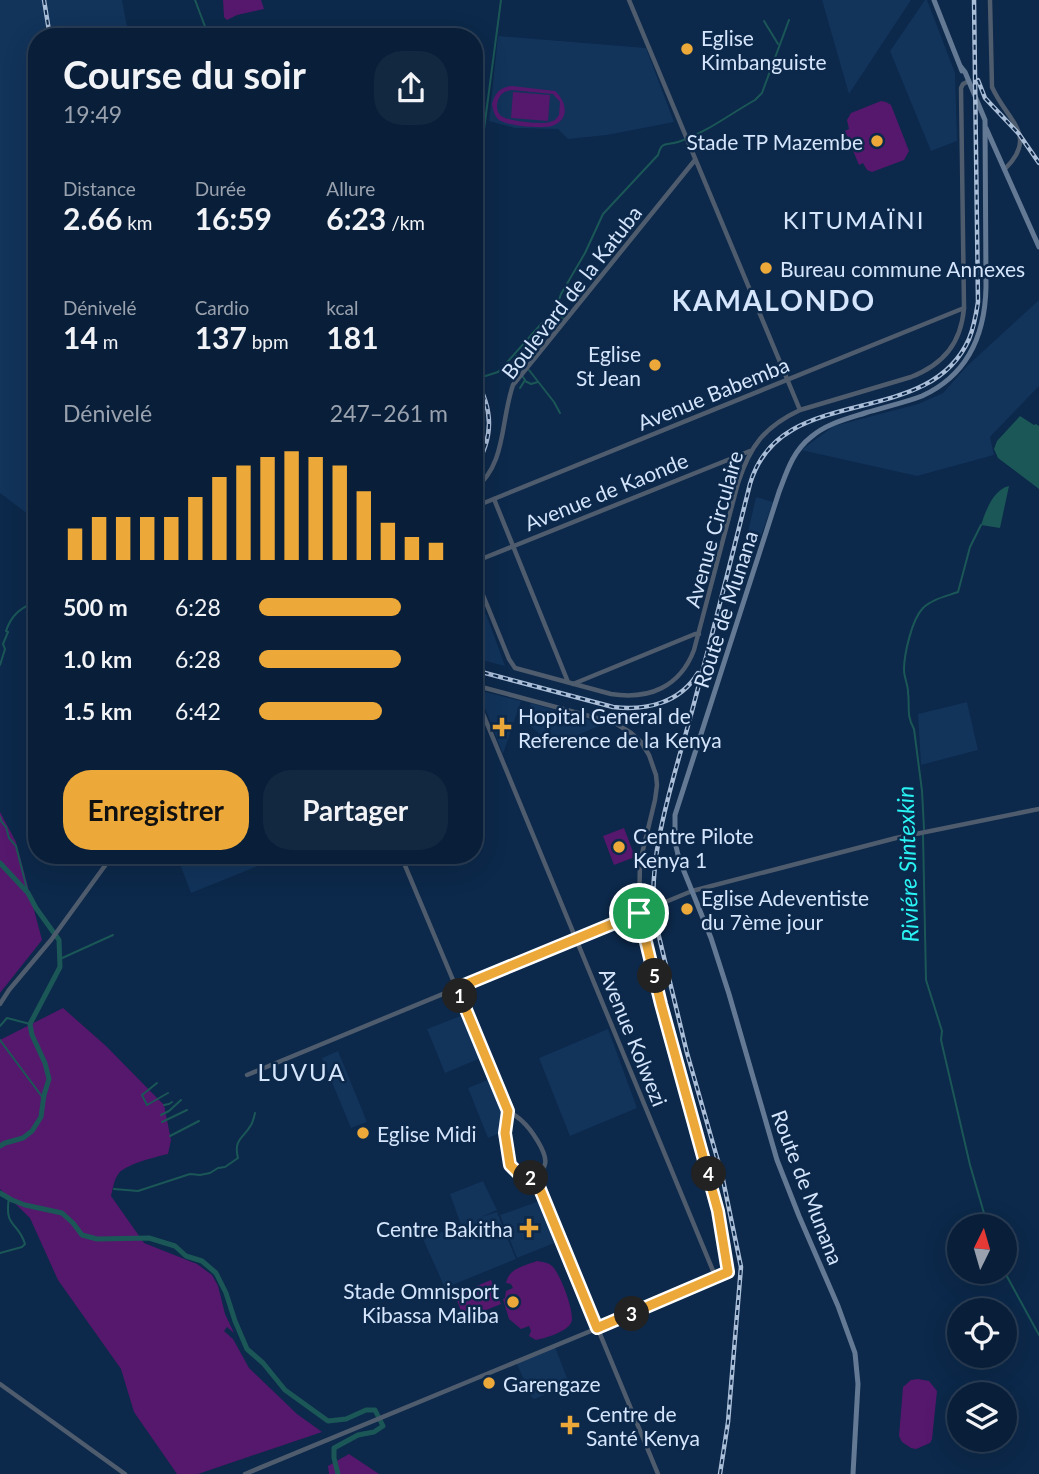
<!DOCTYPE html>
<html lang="fr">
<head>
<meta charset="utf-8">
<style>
  :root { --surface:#091e38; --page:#122740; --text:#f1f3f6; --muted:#99a2ae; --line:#293c53; --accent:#eca93a }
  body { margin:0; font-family:Lato,sans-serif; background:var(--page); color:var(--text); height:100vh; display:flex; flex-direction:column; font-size:26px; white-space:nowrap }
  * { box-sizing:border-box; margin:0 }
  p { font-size:23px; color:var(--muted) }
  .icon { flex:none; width:38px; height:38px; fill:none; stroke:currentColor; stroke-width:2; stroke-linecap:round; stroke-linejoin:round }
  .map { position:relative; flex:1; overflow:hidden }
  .drawer { position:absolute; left:28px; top:28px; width:455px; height:836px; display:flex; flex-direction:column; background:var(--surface); border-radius:28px; box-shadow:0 7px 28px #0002,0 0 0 2px var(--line) }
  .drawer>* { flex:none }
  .needle { width:46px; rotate:5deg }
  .controls { position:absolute; left:947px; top:1214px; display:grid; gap:14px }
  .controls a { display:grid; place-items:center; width:70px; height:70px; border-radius:50%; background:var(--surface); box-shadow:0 7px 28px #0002,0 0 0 2px var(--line); font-size:35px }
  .pin { position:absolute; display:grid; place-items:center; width:60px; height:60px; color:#fff; margin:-30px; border:4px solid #fff; border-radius:50%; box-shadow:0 2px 7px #0007 }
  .km { position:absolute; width:35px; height:35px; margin:-18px; border-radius:50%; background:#222; color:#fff; font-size:19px; line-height:35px; text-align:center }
  .round { display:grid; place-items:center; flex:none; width:74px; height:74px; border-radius:28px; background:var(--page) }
  .headline { display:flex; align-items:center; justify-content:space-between; height:119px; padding:0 35px }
  h1 { font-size:38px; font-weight:700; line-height:52px }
  .stats { display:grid; grid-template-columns:repeat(3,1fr); gap:10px; height:119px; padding:7px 35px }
  .stats div { display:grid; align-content:center }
  .stats b { font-size:30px; font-weight:700 }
  .stats small { font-size:19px; font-weight:400 }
  .stats p { font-size:19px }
  .chart { height:196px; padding:14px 35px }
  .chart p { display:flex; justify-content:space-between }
  .chart svg { width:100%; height:126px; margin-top:7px; stroke:var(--accent); stroke-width:6 }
  .cta { display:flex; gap:14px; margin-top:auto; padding:14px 35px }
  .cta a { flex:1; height:80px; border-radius:28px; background:var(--accent); color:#111; font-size:28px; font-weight:700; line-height:80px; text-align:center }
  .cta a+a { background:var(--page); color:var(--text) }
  ul { padding:0 35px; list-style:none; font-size:23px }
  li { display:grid; grid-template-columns:112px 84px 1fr; align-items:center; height:52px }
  li i { height:18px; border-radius:9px; background:var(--accent) }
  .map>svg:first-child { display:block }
  .built { fill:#12335a }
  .green { fill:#56186c; fill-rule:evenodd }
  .water { fill:#1b5757 }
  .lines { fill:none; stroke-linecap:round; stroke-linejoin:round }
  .stream { stroke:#1b5757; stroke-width:2 }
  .river { stroke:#1b5757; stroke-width:5 }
  .tertiary { stroke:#4f5c6d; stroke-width:4.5 }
  .secondary { stroke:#647994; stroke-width:5 }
  .rail-casing { stroke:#abbed8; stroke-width:4.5 }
  .rail { stroke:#0c284a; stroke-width:2; stroke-dasharray:5; stroke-linecap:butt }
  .route-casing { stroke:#fff; stroke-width:14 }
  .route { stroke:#eca93a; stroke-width:9 }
  .poi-dot { fill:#eca93a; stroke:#0c284a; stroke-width:2.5 }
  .labels { text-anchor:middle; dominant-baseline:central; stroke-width:5; stroke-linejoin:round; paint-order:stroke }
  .poi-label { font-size:21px; fill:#d4e5fc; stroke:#0c284a; text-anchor:start }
  .street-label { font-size:21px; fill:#d4e5fc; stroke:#0c284a }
  .water-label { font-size:23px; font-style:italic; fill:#2af3f4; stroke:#0c284a }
  .quarter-label { font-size:24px; letter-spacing:2px; fill:#d4e5fc; stroke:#0c284a }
  .district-label { font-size:28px; font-weight:bold; letter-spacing:2px; fill:#d4e5fc; stroke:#0c284a }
</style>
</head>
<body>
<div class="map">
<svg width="1039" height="1474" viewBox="0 0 1039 1474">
  <rect width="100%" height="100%" fill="#0c284a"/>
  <!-- built -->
  <g class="built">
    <path d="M0 0H122L129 37H37V521L0 493Z"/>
    <path d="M822 0H911L849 94Z"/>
    <path d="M925 0H927L955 73 957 141 931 151 890 51Z"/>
    <path d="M498 36 646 48 674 122 607 135 568 139 558 129 515 128 489 121Z"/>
    <path d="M1039 300V386L990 437 994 455 917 476 801 450 834 426 918 404 943 393 967 366Z"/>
    <path d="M756 497 773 502 761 536 748 532Z"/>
    <path d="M486 614 505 666 474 658V618Z"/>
    <path d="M478 690 521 701 503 754Z"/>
    <path d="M967 702 978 750 921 765 918 714Z"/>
    <path d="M531 703 561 712 557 729 563 712 603 724 553 746 526 722Z"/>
    <path d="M177 856H254L258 866 191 893Z"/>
    <path d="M463 1015 481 1058 445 1073 427 1029Z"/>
    <path d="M608 1029 637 1108 570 1136 539 1058Z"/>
    <path d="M338 1051 367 1122 351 1128 322 1058Z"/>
    <path d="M490 1079 503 1113 500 1133 488 1138 468 1088Z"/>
    <path d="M483 1181 497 1210 481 1217 497 1212 516 1259 445 1288 423 1239 461 1225 450 1194Z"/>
    <path d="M542 1200 557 1242 517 1258 500 1215Z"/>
    <path d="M555 1347 569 1383 535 1399 532 1398 516 1362Z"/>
  </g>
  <!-- green -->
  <g class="green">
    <path d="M223 0H261L264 9 237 15 227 20 224 17Z"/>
    <path d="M512 86 555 91C566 101 571 119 552 126 542 129 505 126 498 119 494 115 493 110 492 104 495 93 500 87 512 86ZM512 90 553 94 560 102 559 115C556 119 556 120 550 122 542 125 505 121 500 115 497 111 497 108 497 104 499 95 503 91 512 90Z"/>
    <path d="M513 92 550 95 548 121 511 118Z"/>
    <path d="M881 101 886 102 891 105 909 151 904 160 872 172 867 170 863 163 859 165 845 131 849 129 847 120 851 113Z"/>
    <path d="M0 812 16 842 42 940 0 993Z"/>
    <path d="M624 828 635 857 614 865 603 836Z"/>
    <path d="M63 1008 106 1046 164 1105 171 1140 168 1154C155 1157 127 1164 119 1173 114 1179 113 1188 111 1196L144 1243 197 1264 212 1275 218 1286 225 1314 234 1333 227 1327 224 1331 233 1339 249 1368 297 1414 322 1432 198 1474H177L134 1412 121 1369 58 1280 30 1218 0 1189V1040Z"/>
    <path d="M537 1261C542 1262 548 1262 552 1266 560 1273 576 1314 571 1323 566 1332 546 1338 536 1340L529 1336 531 1331 529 1326 521 1329 509 1319 503 1299 505 1298 506 1291 513 1288 511 1284 506 1283C509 1268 524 1266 537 1261Z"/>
    <path d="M491 1280 501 1304 464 1319 455 1295Z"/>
    <path d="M918 1379 929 1381 937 1391 932 1439 930 1443 916 1449 911 1448 902 1442 899 1436 903 1387 911 1380Z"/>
    <path d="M349 1454 379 1474H329L328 1466Z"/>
  </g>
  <!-- water -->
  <g class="water">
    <path d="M1020 416 1034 425 1036 424 1039 426V489L998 458 994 449 997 441Z"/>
    <path d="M1009 486 1000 528 981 525C986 510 993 490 1009 486Z"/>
  </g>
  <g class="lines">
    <!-- stream -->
    <g class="stream">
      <path d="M195 0 209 37"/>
      <path d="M764 21 778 44"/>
      <path d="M480 112 485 120"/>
      <path d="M481 152 501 0"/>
      <path d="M477 176 480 154"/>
      <path d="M476 182 477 179"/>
      <path d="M474 196 476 184"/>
      <path d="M553 314H557L563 318"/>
      <path d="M516 356 525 365"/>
      <path d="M503 367 542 323 547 320 555 311 561 294 585 253 603 214 658 155C662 140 666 146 678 142 706 133 730 114 755 100L762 93 789 20"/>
      <path d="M529 370 554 402 560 413"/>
      <path d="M476 379 498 372 503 367 518 374"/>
      <path d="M525 381 531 384 538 382"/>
      <path d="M520 388 525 380 523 377"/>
      <path d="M0 665 5 649 3 644 8 632 6 631C12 613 21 609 37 600"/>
      <path d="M0 817 1 821 6 827 9 838 16 846 28 893"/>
      <path d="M924 829 922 791 914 729C906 715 910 707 908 692 908 685 904 677 904 670 904 654 912 619 923 608 932 599 947 596 958 592L970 547 981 525"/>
      <path d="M923 835 926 980 942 1031 941 1040 970 1165 988 1227"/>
      <path d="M60 959 113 935"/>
      <path d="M0 1026 7 1018 30 1024"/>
      <path d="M0 1040 43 1098"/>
      <path d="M157 1083 142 1095 147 1105 168 1093"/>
      <path d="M164 1105 169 1104 172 1102"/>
      <path d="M161 1115 169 1111 181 1100"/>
      <path d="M162 1122 187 1110"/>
      <path d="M170 1136 199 1121"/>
      <path d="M114 1189 138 1191 190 1174 200 1175 210 1173 218 1168 225 1167 238 1158C233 1139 244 1138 251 1125 253 1122 254 1117 255 1113"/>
      <path d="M0 1253 22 1247 25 1244C18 1221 4 1228 9 1198"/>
      <path d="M1004 1271 1039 1335"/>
    </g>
    <!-- river -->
    <g class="river">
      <path d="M0 863 28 893 36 908 59 940 60 967 30 1024 32 1035 45 1063 49 1079 44 1095 41 1117 32 1131 23 1138 5 1143 0 1146"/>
      <path d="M0 1193 12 1200 25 1205 62 1213 73 1223 82 1235 97 1239 149 1238 175 1246 186 1256 202 1261 216 1273 226 1293 235 1321 247 1349 263 1363 285 1390 328 1421 346 1419 366 1410H375L383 1426 374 1432 358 1435 334 1448V1458L338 1474"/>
    </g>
    <!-- tertiary -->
    <g class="tertiary">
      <path d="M629 0 800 410"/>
      <path d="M990 0 992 87C1007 121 1039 135 1005 169"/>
      <path d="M474 490C507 463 500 422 513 385L695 160"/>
      <path d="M494 499 568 682"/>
      <path d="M474 507 964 308"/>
      <path d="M474 562 750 451"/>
      <path d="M474 573 509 659 515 668 611 694C649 700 680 687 694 650L738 483C750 446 764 427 800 410L911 377C944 364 961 343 964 308L961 88 963 84 969 81"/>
      <path d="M573 684 695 634H699"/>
      <path d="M474 692 716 1278"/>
      <path d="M401 856 508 1111"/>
      <path d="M0 1004 9 990 51 940 112 856"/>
      <path d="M247 1075 692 891 896 838 1039 809"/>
      <path d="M508 1111C513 1114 518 1117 522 1121 530 1128 548 1153 545 1164 544 1170 539 1173 535 1177L521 1176C502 1162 503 1132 508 1111Z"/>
      <path d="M535 1177 658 1474"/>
      <path d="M0 1384 125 1474"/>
      <path d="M245 1474 639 1311 728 1272 718 1211 661 1004 639 913 640 862 655 800 657 785 656 775 649 755 641 742 631 733 615 723 474 685"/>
    </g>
    <!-- secondary -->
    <g class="secondary">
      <path d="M934 0 962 71"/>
      <path d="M986 128 1039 247"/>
      <path d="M853 1474 858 1384 855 1353 838 1306 799 1216 777 1160 729 994 711 938 679 859 675 842V815L779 492C787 471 793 451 811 437 826 424 846 419 865 413 884 407 904 403 922 396 968 375 985 335 986 287L985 120 965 72 961 67"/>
    </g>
    <defs>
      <g id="rail">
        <path d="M44 0 50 37"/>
        <path d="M978 80 985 98 1019 134 1039 163"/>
        <path d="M474 377C494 409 494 438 474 469"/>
        <path d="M474 670 613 707C646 711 680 703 698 673"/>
        <path d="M720 1474 728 1422 741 1267 722 1175 687 1053 655 920C646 856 675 775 692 711 712 636 731 560 750 484 780 380 928 432 969 339 974 327 976 315 978 302L974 0"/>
      </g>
    </defs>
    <!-- rail casing -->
    <use href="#rail" class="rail-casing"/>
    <!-- rail -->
    <use href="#rail" class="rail"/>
  </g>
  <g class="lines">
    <defs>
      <path id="route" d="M639 913 661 1004 718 1211 728 1272 597 1328 535 1177 527 1178 521 1176 510 1165 505 1133 508 1111 457 988Z"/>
    </defs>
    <!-- route casing -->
    <use href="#route" class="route-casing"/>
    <!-- route -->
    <use href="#route" class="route"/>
  </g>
  <!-- markers -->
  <g class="poi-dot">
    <circle cx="687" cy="49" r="7"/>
    <circle cx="877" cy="141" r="7"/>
    <circle cx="766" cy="268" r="7"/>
    <circle cx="655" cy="365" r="7"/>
    <path d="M498.5 716.5h7v7h7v7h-7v7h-7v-7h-7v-7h7z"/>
    <circle cx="619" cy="847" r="7"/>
    <circle cx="687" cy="909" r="7"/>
    <circle cx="363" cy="1133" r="7"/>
    <path d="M525.5 1217.5h7v7h7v7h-7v7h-7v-7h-7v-7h7z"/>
    <circle cx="513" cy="1302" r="7"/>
    <circle cx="489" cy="1383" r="7"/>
    <path d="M566.5 1414.5h7v7h7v7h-7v7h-7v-7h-7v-7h7z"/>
  </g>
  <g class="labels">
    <!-- poi labels -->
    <g class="poi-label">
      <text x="701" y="37">Eglise<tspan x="701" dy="24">Kimbanguiste</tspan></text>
      <text x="863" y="141" text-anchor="end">Stade TP Mazembe</text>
      <text x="780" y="268">Bureau commune Annexes</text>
      <text x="641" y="353" text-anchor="end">Eglise<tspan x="641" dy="24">St Jean</tspan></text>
      <text x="518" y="715">Hopital General de<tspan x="518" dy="24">Reference de la Kenya</tspan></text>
      <text x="633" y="835">Centre Pilote<tspan x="633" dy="24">Kenya 1</tspan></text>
      <text x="701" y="897">Eglise Adeventiste<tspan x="701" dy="24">du 7ème jour</tspan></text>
      <text x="377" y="1133">Eglise Midi</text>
      <text x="513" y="1228" text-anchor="end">Centre Bakitha</text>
      <text x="499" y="1290" text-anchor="end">Stade Omnisport<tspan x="499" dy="24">Kibassa Maliba</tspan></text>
      <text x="503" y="1383">Garengaze</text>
      <text x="586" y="1413">Centre de<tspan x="586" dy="24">Santé Kenya</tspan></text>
    </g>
    <!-- street labels -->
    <g class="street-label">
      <text transform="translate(571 292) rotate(-52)">Boulevard de la Katuba</text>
      <text transform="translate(713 393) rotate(-22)">Avenue Babemba</text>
      <text transform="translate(606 491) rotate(-22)">Avenue de Kaonde</text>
      <text transform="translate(713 529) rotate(-74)">Avenue Circulaire</text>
      <text transform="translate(725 609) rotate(-72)">Route de Munana</text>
      <text transform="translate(634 1037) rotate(68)">Avenue Kolwezi</text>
      <text transform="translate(808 1187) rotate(69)">Route de Munana</text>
    </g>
    <!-- water labels -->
    <g class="water-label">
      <text transform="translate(907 864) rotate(-92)">Riviére Sintexkin</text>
    </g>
    <!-- quarter labels -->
    <g class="quarter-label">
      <text x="854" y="219">KITUMAÏNI</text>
      <text x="302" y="1071">LUVUA</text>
    </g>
    <!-- district labels -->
    <g class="district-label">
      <text x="774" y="300">KAMALONDO</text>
    </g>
  </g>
</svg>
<div class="controls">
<a><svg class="needle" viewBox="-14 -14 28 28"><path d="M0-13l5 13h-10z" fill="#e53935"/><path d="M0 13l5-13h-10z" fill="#99a2ae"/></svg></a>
<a><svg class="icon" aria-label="locate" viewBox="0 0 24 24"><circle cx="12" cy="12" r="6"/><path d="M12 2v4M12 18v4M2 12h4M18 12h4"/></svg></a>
<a><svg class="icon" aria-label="layers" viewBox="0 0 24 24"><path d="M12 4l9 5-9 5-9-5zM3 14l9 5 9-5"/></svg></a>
</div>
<div class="pin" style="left:639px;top:913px;background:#1e9e55"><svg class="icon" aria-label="arrive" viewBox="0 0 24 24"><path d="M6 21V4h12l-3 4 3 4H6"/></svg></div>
<b class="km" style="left:460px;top:996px">1</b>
<b class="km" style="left:531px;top:1178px">2</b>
<b class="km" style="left:632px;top:1314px">3</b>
<b class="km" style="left:709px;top:1174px">4</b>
<b class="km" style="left:655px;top:976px">5</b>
<section class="drawer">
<div class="headline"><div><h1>Course du soir</h1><p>19:49</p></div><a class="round"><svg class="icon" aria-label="share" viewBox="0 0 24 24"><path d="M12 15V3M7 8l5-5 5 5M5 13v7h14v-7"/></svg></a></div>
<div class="stats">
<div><p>Distance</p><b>2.66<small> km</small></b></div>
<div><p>Durée</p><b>16:59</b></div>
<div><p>Allure</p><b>6:23<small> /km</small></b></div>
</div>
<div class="stats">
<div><p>Dénivelé</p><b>14<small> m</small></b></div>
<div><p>Cardio</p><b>137<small> bpm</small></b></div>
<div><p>kcal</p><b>181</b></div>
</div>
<div class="chart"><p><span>Dénivelé</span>247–261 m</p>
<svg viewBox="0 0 160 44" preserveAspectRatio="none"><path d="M5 44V33M15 44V29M25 44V29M35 44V29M45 44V29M55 44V22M65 44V15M75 44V11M85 44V8M95 44V6M105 44V8M115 44V11M125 44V20M135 44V31M145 44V36M155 44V38"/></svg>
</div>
<ul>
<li><b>500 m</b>6:28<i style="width:75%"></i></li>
<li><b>1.0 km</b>6:28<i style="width:75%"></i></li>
<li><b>1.5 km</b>6:42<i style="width:65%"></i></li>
</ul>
<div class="cta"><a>Enregistrer</a><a>Partager</a></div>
</section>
</div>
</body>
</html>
